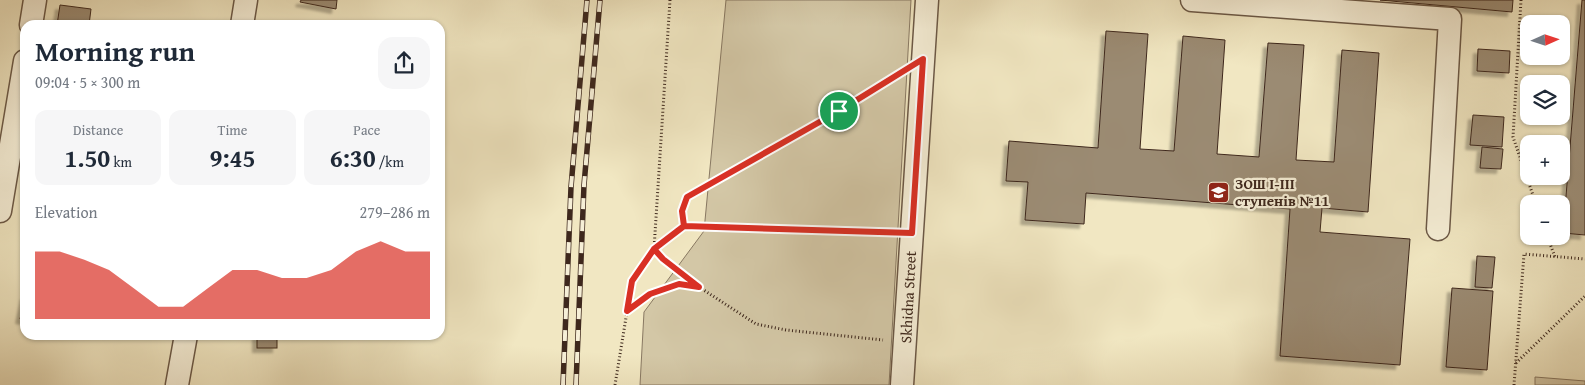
<!DOCTYPE html>
<html lang="en">
<head>
<meta charset="utf-8">
<style>
  :root { --surface:#fff; --page:#f6f6f7; --text:#1f2937; --muted:#747a83; --accent:#d93025 }
  body { margin:0; font-family:"Gentium Book Plus",serif; background:var(--page); color:var(--text); height:100vh; display:flex; flex-direction:column; font-size:19px; white-space:nowrap }
  * { box-sizing:border-box; margin:0 }
  p { font-size:16px; color:var(--muted) }
  .icon { flex:none; width:28px; height:28px; fill:none; stroke:currentColor; stroke-width:2; stroke-linecap:round; stroke-linejoin:round }
  .map { position:relative; flex:1; overflow:hidden }
  .panel { position:absolute; left:20px; top:20px; width:425px; height:320px; display:flex; flex-direction:column; background:var(--surface); border-radius:15px; box-shadow:0 1px 4px #0004 }
  .panel>* { flex:none }
  .needle { width:32px; rotate:87deg }
  .buttons { position:absolute; left:1520px; top:15px; display:grid; gap:10px }
  .buttons a { display:grid; place-items:center; width:50px; height:50px; border-radius:10px; background:var(--surface); box-shadow:0 1px 4px #0004; font-size:25px }
  .pin { position:absolute; display:grid; place-items:center; width:42px; height:42px; color:#fff; margin:-21px; border:2px solid #fff; border-radius:50%; box-shadow:0 1px 5px #0007 }
  .round { display:grid; place-items:center; flex:none; width:52px; height:52px; border-radius:15px; background:var(--page) }
  .head { display:flex; align-items:center; justify-content:space-between; height:85px; padding:0 15px }
  h1 { font-size:28px; font-weight:800; line-height:38px }
  .stats { display:grid; grid-template-columns:repeat(3,1fr); gap:8px; height:85px; padding:5px 15px }
  .stats div { display:grid; align-content:center; border-radius:12px; background:var(--page); text-align:center }
  .stats b { font-size:25px; font-weight:800 }
  .stats small { font-size:14px; font-weight:400 }
  .stats p { font-size:14px }
  .chart { height:140px; padding:10px 15px }
  .chart p { display:flex; justify-content:space-between }
  .chart svg { width:100%; height:90px; margin-top:5px; fill:var(--accent); opacity:.7 }
  .map>svg:first-child { display:block }
  .green { fill:#d3c7a6; stroke:#887862 }
  .building { fill:#9b8b73; stroke:#3e281d; filter:url(#shadow) }
  .lines { fill:none; stroke-linecap:round; stroke-linejoin:round }
  .minor-casing { stroke:#6b5846; stroke-width:25 }
  .path { stroke:#3e281d; stroke-width:3; stroke-dasharray:1 2.5; stroke-linecap:butt }
  .minor { stroke:#f6efd7; stroke-width:22 }
  .rail-casing { stroke:#3e281d; stroke-width:5.5 }
  .rail { stroke:#f6efd7; stroke-width:4; stroke-dasharray:11; stroke-linecap:butt }
  .route-casing { stroke:#fff; stroke-width:10 }
  .route { stroke:#d93025; stroke-width:6 }
  .labels { text-anchor:middle; dominant-baseline:central; stroke-width:4.5; stroke-linejoin:round; paint-order:stroke }
  .poi-label { font-size:15px; font-weight:bold; fill:#3e281d; stroke:#f6efd7; text-anchor:start }
  .street-label { font-size:15px; fill:#3e281d; stroke:#f6efd7 }
</style>
</head>
<body>
<div class="map">
<svg width="1585" height="385" viewBox="0 0 1585 385">
  <defs>
    <filter id="shadow"><feDropShadow dx="-4.5" dy="4.5" stdDeviation="1" flood-color="#0004"/></filter>
  </defs>
  <rect width="100%" height="100%" fill="#f1e7c2"/>
  <filter id="stains"><feTurbulence type="fractalNoise" baseFrequency=".004" numOctaves="4"/><feColorMatrix values="0 0 0 0 .2 0 0 0 0 .09 0 0 0 0 .02 0 0 0 .5 -.17"/></filter>
  <radialGradient id="worn" r=".72"><stop offset=".6" stop-color="#630" stop-opacity="0"/><stop offset="1" stop-color="#630" stop-opacity=".3"/></radialGradient>
  <!-- green -->
  <g class="green">
    <path d="M726 0H911L889 385H640L644 312 704 231Z"/>
    <path d="M1535 377 1585 381V385H1535Z"/>
  </g>
  <!-- building -->
  <g class="building">
    <path d="M301 0H337L336 9 300 2Z"/>
    <path d="M1380 0H1513L1512 12Z"/>
    <path d="M1582 0H1585V235L1563 233Z"/>
    <path d="M60 5 91 9 89 25H57Z"/>
    <path d="M1106 31 1148 34 1140 149 1174 151 1183 36 1225 40 1217 154 1259 157 1268 43 1304 45 1296 160 1334 162 1342 50 1379 53 1368 212 1322 208 1320 232 1410 239 1400 365 1280 356 1290 209 1086 193 1084 224 1025 220 1028 182 1006 181 1009 141 1098 148Z"/>
    <path d="M1478 49 1510 51 1509 73 1477 71Z"/>
    <path d="M1473 115 1504 117 1502 147 1470 145Z"/>
    <path d="M1482 147 1503 149 1501 169 1480 168Z"/>
    <path d="M1477 256 1495 257 1492 288 1475 287Z"/>
    <path d="M1452 288 1493 291 1487 370 1446 367Z"/>
    <path d="M25 295V320L20 319Z"/>
    <rect x="257" y="335" width="20" height="13"/>
  </g>
  <g class="lines">
    <defs>
      <g id="minor">
        <path d="M1192 0 1450 19 1438 229"/>
        <path d="M31 25 35 0"/>
        <path d="M242 25 246 0"/>
        <path d="M0 211 25 61"/>
        <path d="M177 385 186 335"/>
        <path d="M902 385 927 0"/>
      </g>
    </defs>
    <!-- minor casing -->
    <use href="#minor" class="minor-casing"/>
    <!-- path -->
    <g class="path">
      <path d="M670 0 654 249 699 287 756 324 786 330 883 340"/>
      <path d="M1521 0 1513 137 1536 204"/>
      <path d="M684 226 682 211 687 197 839 111 900 73"/>
      <path d="M1547 236 1555 257"/>
      <path d="M627 311 650 294 679 284 698 287"/>
      <path d="M1516 363 1585 296"/>
      <path d="M615 385 632 281 654 249 684 226 891 232"/>
      <path d="M1514 385 1524 254 1585 259"/>
    </g>
    <!-- minor -->
    <use href="#minor" class="minor"/>
    <defs>
      <g id="rail">
        <path d="M563 385 571 187 587 0"/>
        <path d="M576 385 584 185 600 0"/>
      </g>
    </defs>
    <!-- rail casing -->
    <use href="#rail" class="rail-casing"/>
    <!-- rail -->
    <use href="#rail" class="rail"/>
  </g>
  <g class="lines">
    <defs>
      <path id="route" d="M839 111 687 197 682 211 684 226 654 249 632 281 627 311 650 294 679 284 699 287 663 259 654 249 684 226 912 233 923 59 839 111"/>
    </defs>
    <!-- route casing -->
    <use href="#route" class="route-casing"/>
    <!-- route -->
    <use href="#route" class="route"/>
  </g>
  <!-- icons -->
  <defs>
    <symbol id="school-square" viewBox="-11 -11 22 22"><rect x="-9" y="-9" width="18" height="18" rx="4" fill="#8f2418" stroke="#f6efd7"/><path d="M0-5L7-2L0 1L-7-2ZM-4 1L0 2.5L4 1V4Q0 6-4 4Z" fill="#fff"/></symbol>
  </defs>
  <g fill-rule="evenodd">
    <use href="#school-square" x="1206" y="180" width="25" height="25"/>
  </g>
  <g class="labels">
    <!-- poi labels -->
    <g class="poi-label">
      <text x="1235" y="183">ЗОШ І-ІІІ<tspan x="1235" dy="17">ступенів №11</tspan></text>
    </g>
    <!-- street labels -->
    <g class="street-label">
      <text transform="translate(908 297) rotate(-87)">Skhidna Street</text>
    </g>
  </g>
  <rect width="100%" height="100%" filter="url(#stains)"/>
  <rect width="100%" height="100%" fill="url(#worn)"/>
</svg>
<div class="buttons">
<a><svg class="needle" viewBox="-14 -14 28 28"><path d="M0-13l5 13h-10z" fill="#e53935"/><path d="M0 13l5-13h-10z" fill="#747a83"/></svg></a>
<a><svg class="icon" aria-label="layers" viewBox="0 0 24 24"><path d="M12 4l9 5-9 5-9-5zM3 14l9 5 9-5"/></svg></a>
<a>+</a>
<a>−</a>
</div>
<div class="pin" style="left:839px;top:111px;background:#1e9e55"><svg class="icon" aria-label="arrive" viewBox="0 0 24 24"><path d="M6 21V4h12l-3 4 3 4H6"/></svg></div>
<section class="panel">
<div class="head"><div><h1>Morning run</h1><p>09:04 · 5 × 300 m</p></div><a class="round"><svg class="icon" aria-label="share" viewBox="0 0 24 24"><path d="M12 15V3M7 8l5-5 5 5M5 13v7h14v-7"/></svg></a></div>
<div class="stats">
<div><p>Distance</p><b>1.50<small> km</small></b></div>
<div><p>Time</p><b>9:45</b></div>
<div><p>Pace</p><b>6:30<small> /km</small></b></div>
</div>
<div class="chart"><p><span>Elevation</span>279–286 m</p>
<svg viewBox="0 0 160 44" preserveAspectRatio="none"><path d="M0 44V11L10 11L20 15L30 20L40 29L50 38L60 38L70 29L80 20L90 20L100 24L110 24L120 20L130 11L140 6L150 11L160 11V44z"/></svg>
</div>
</section>
</div>
</body>
</html>
